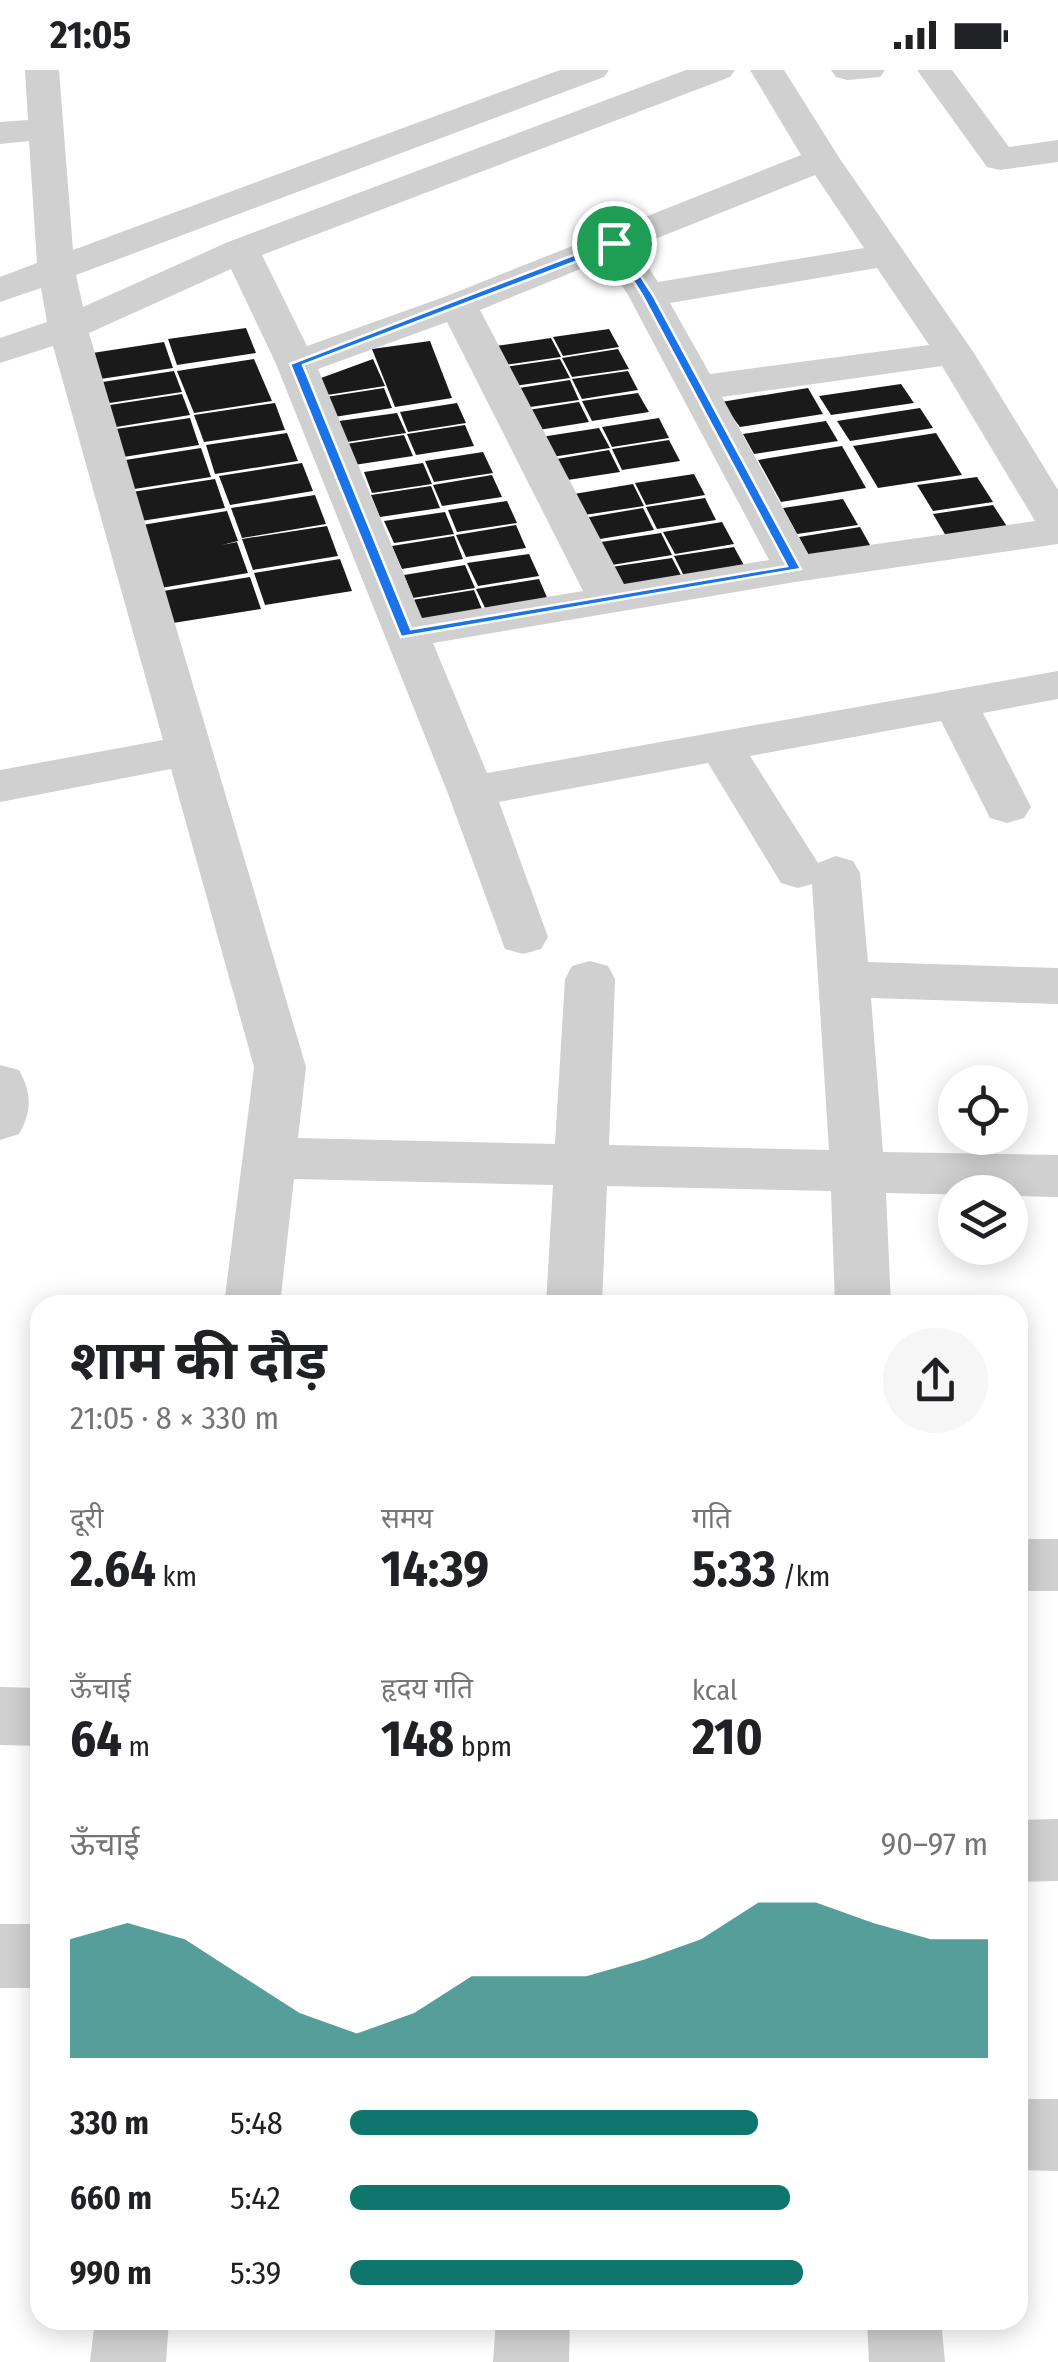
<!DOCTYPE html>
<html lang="hi">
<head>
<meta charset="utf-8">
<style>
  :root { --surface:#fff; --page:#f6f6f6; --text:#202124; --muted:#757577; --accent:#0f766e }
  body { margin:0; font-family:"Fira Sans Condensed","Noto Sans Devanagari",sans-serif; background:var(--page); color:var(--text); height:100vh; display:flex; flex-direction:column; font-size:38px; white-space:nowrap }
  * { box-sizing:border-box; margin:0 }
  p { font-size:32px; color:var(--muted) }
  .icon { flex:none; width:55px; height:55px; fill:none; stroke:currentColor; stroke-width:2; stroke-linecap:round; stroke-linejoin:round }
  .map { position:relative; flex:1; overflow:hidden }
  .sheet { position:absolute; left:30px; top:1225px; width:998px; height:1035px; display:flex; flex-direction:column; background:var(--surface); border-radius:30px; box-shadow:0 5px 25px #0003 }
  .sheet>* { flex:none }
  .controls { position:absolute; left:938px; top:995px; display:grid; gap:20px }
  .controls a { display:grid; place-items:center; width:90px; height:90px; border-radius:50%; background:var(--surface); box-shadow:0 5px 25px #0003; font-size:50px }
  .pin { position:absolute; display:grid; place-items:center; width:85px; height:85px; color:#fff; margin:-42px; border:5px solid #fff; border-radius:50%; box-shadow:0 2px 10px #0007 }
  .round { display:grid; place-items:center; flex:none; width:105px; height:105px; border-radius:52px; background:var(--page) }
  .head { display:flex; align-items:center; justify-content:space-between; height:170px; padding:0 40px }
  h1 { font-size:55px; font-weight:700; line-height:75px }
  .stats { display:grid; grid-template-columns:repeat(3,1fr); gap:15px; height:170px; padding:10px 40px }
  .stats div { display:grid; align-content:center }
  .stats b { font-size:50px; font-weight:700 }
  .stats small { font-size:28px; font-weight:400 }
  .stats p { font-size:28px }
  .chart { height:280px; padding:20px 40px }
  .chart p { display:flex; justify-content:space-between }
  .chart svg { width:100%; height:180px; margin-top:10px; fill:var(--accent); opacity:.7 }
  ul { padding:0 40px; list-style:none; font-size:32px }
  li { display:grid; grid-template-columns:160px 120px 1fr; align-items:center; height:75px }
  li i { height:25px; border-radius:12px; background:var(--accent) }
  .status { display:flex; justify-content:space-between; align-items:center; height:70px; padding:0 50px; background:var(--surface); direction:ltr }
  .status svg { height:28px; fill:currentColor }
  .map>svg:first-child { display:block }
  .building { fill:#1a1a1a }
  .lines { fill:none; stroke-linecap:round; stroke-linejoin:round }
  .street { fill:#d0d0d0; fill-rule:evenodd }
  .route { fill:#1a73e8; stroke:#fff; stroke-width:2.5; fill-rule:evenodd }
</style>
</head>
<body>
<div class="status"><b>21:05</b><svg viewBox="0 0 49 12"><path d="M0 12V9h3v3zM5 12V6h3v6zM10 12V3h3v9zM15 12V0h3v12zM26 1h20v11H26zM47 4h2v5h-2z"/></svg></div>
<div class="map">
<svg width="1058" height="2292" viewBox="0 0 1058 2292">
  <rect width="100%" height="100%" fill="#fff"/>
  <!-- building -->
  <g class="building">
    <path d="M246 258 256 283 177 295 168 269Z"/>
    <path d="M609 259 619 277 563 286 553 267Z"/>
    <path d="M551 268 561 287 505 295 496 276Z"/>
    <path d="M430 271 452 328 395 337 372 279Z"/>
    <path d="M164 272 173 298 94 310 86 284Z"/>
    <path d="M618 279 629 299 572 307 562 288Z"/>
    <path d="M254 289 272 331 194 343 177 301Z"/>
    <path d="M373 289 385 316 327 325 321 308Z"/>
    <path d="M560 289 570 308 514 316 505 297Z"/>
    <path d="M174 301 182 322 103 334 96 313Z"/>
    <path d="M628 301 638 320 582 329 572 309Z"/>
    <path d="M570 310 579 330 523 338 513 319Z"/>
    <path d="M901 314 914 333 831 345 819 326Z"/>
    <path d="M384 318 392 338 334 347 326 327Z"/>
    <path d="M808 318 823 344 740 357 721 332Z"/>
    <path d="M638 323 649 342 592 351 582 331Z"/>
    <path d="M182 324 190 345 110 358 103 336Z"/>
    <path d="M579 332 589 352 532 361 522 341Z"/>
    <path d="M275 333 285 360 204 372 194 345Z"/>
    <path d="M457 333 466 353 408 362 400 342Z"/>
    <path d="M920 338 933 358 850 371 837 351Z"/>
    <path d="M397 343 406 363 347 372 339 351Z"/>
    <path d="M190 348 199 375 117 388 109 360Z"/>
    <path d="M659 348 669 368 612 377 602 357Z"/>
    <path d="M826 351 838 371 754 384 743 364Z"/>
    <path d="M465 355 474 376 416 385 407 364Z"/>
    <path d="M599 358 610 378 552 387 541 367Z"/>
    <path d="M287 363 298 391 215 404 206 375Z"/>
    <path d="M936 363 962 405 878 418 853 376Z"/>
    <path d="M404 365 413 386 354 395 346 374Z"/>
    <path d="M669 370 680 391 622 400 612 379Z"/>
    <path d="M842 376 866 418 781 432 758 390Z"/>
    <path d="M201 378 211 407 128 420 119 391Z"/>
    <path d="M609 380 620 402 561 411 551 390Z"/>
    <path d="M483 382 493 403 434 412 425 391Z"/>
    <path d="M302 393 313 421 230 435 219 406Z"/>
    <path d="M423 393 432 414 372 423 364 402Z"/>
    <path d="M694 404 705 425 646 435 635 413Z"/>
    <path d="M492 405 502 427 442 436 433 415Z"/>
    <path d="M977 407 993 432 933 441 917 415Z"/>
    <path d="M215 409 225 438 141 451 132 422Z"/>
    <path d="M633 414 644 436 584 445 574 424Z"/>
    <path d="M431 416 440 438 380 447 371 425Z"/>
    <path d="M315 425 326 454 242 468 231 438Z"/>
    <path d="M705 428 716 450 657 459 646 437Z"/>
    <path d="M843 429 858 455 797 464 783 438Z"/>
    <path d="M507 431 517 453 457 462 448 440Z"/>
    <path d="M993 435 1010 461 949 471 933 444Z"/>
    <path d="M643 438 654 460 594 470 584 448Z"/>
    <path d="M227 441 238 471 222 475 237 472 248 503 161 518 142 455Z"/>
    <path d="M445 442 454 464 394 473 384 451Z"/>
    <path d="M722 452 734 474 675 484 663 462Z"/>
    <path d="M516 455 526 478 466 487 456 465Z"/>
    <path d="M327 456 338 486 253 500 242 469Z"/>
    <path d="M860 457 875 484 813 493 799 467Z"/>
    <path d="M661 463 672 485 612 495 601 472Z"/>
    <path d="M454 466 463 489 402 499 392 476Z"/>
    <path d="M734 477 746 499 686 510 674 486Z"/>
    <path d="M529 484 539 506 478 516 467 493Z"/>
    <path d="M672 488 684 511 623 521 611 497Z"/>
    <path d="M340 489 352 521 265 535 254 503Z"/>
    <path d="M465 495 475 518 413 528 404 505Z"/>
    <path d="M250 507 261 539 173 553 163 521Z"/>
    <path d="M539 509 549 532 487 542 476 519Z"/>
    <path d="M474 520 484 544 421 554 412 530Z"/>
  </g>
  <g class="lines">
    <!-- street -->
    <g class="street">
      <path d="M25 0H59L73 180 560 0H609L604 7 76 205 83 237 228 172 686 0H735L730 7 262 185 307 276 444 227 801 85 750 0H784L840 89 974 283 1058 420V474L795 512 433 573 487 703 1058 601V629L983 643 1031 737 1024 748 1007 753 990 748 941 651 750 686 818 793 836 786 853 791 860 803 868 892 1058 898V934L871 928 883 1082 1058 1085V1127L886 1123 891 1235H835L831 1121 607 1116 602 1235H546L553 1115 294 1109 280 1235H224L254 997 171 699 0 732V700L163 670 53 276 0 293V268L47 252 41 218 0 232V207L37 193 29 71 0 74V52L28 50ZM815 105 864 178 658 212 635 177ZM605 189 628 225 769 490 624 514 480 240ZM877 198 929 275 710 304 670 233ZM231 199 276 294 447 721 505 879 523 884 541 879 548 867 499 732 708 693 781 813 798 818 812 814 829 1080 609 1075 615 909 608 896 590 891 572 896 565 909 555 1074 298 1068 306 997 89 263ZM447 252 583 521 422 548 318 299ZM942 296 1035 451 808 484 722 327Z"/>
      <path d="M831 0H885L880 7 848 10 836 7Z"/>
      <path d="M917 0H952L1009 77 1058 70V92L1000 100 987 97Z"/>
      <path d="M0 995 19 1000C32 1024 32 1041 19 1064L0 1070Z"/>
      <rect x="1018" y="1469" width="40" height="52"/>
      <path d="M0 1617 40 1618V1676L0 1675Z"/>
      <path d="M1058 1749V1811L1018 1812V1750Z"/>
      <rect x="0" y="1854" width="40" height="64"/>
      <path d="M1018 2029H1058V2101L1018 2100Z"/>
      <path d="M95 2250H169L166 2292H90Z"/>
      <path d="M496 2250H570L569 2292H493Z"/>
      <path d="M867 2250H941L945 2292H869Z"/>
    </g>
  </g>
  <!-- route -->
  <path class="route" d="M610 171H618L653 225 801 499 401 567 290 294ZM612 178 642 225 787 496 411 559 303 295Z"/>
</svg>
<div class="controls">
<a><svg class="icon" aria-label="locate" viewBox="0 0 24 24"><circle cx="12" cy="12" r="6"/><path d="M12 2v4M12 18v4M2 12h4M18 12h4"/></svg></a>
<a><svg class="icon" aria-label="layers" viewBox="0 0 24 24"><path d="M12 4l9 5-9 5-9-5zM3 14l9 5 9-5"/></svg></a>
</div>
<div class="pin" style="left:614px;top:173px;background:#1e9e55"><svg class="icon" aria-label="arrive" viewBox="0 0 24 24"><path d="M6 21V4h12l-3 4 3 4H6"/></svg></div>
<section class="sheet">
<div class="head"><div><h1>शाम की दौड़</h1><p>21:05 · 8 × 330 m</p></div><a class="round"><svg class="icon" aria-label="share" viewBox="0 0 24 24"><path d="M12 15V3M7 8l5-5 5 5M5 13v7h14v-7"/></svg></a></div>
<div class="stats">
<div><p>दूरी</p><b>2.64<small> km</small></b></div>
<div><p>समय</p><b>14:39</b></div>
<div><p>गति</p><b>5:33<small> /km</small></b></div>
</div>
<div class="stats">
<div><p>ऊँचाई</p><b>64<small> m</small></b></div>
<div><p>हृदय गति</p><b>148<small> bpm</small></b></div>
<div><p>kcal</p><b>210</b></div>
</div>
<div class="chart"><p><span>ऊँचाई</span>90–97 m</p>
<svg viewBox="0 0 160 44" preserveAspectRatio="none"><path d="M0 44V15L10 11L20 15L30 24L40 33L50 38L60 33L70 24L80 24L90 24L100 20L110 15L120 6L130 6L140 11L150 15L160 15V44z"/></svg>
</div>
<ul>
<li><b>330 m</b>5:48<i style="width:64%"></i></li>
<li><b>660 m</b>5:42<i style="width:69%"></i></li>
<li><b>990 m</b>5:39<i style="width:71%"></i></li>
</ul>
</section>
</div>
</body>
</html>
